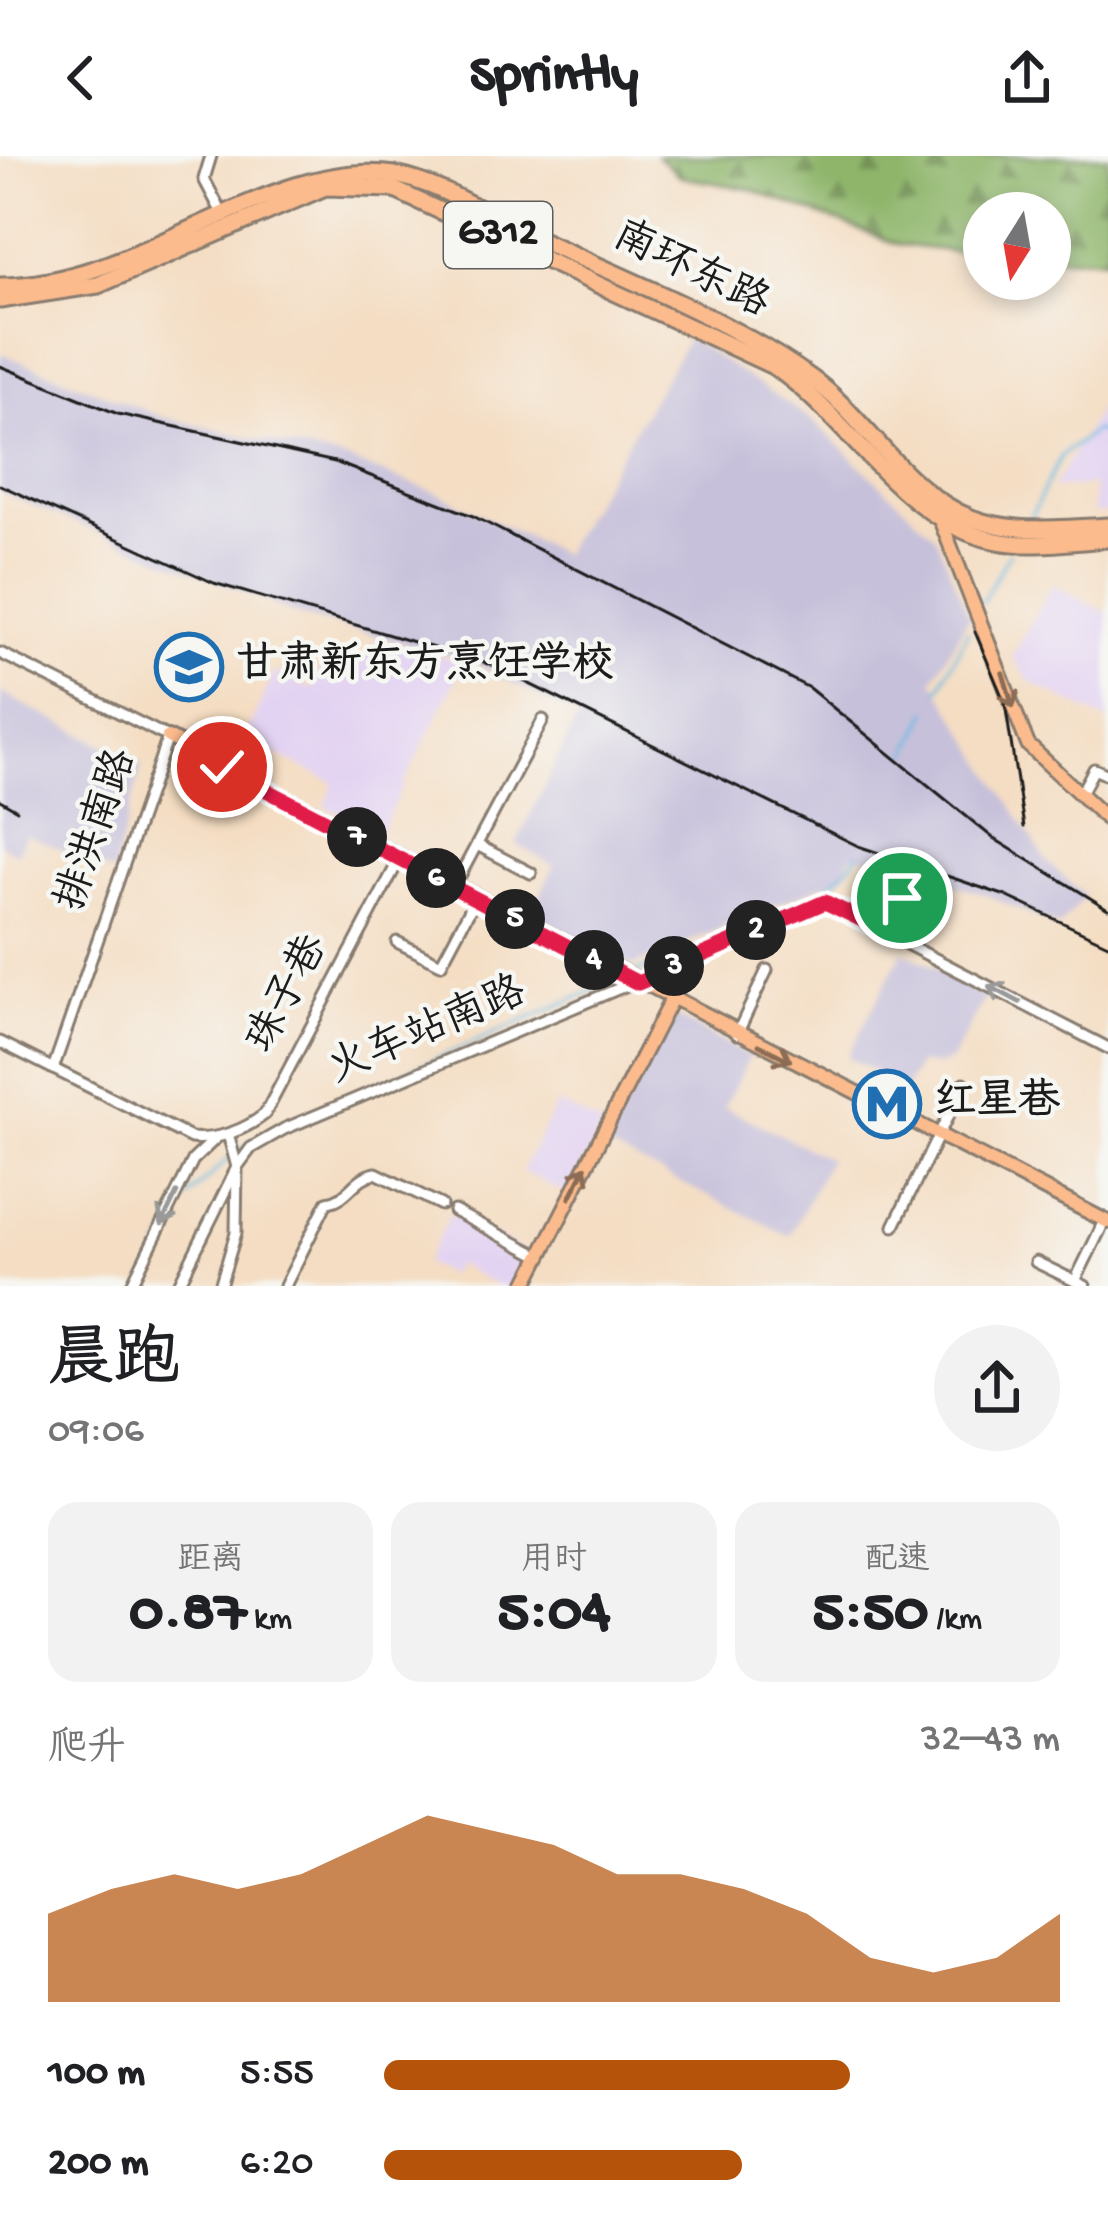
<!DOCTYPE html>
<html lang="zh">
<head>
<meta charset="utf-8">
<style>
  :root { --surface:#fff; --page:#f2f2f2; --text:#202124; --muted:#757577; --accent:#b45309 }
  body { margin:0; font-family:"Gochi Hand","LXGW WenKai TC",sans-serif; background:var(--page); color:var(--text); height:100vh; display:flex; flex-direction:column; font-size:45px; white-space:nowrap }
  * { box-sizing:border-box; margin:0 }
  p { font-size:39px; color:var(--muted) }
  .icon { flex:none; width:66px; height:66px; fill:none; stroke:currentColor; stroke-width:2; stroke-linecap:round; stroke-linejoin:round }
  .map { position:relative; height:1130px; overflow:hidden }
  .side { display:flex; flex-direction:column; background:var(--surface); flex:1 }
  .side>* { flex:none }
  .needle { width:78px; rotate:191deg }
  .tools { position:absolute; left:963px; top:36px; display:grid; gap:24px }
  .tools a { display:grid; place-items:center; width:108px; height:108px; border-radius:50%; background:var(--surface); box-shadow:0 6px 18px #0003; font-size:60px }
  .pin { position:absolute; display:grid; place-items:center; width:102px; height:102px; color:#fff; margin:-51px; border:6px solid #fff; border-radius:50%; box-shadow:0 3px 12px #0007 }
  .km { position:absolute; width:60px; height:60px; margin:-30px; border-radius:50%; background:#222; color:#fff; font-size:33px; line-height:60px; text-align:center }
  .round { display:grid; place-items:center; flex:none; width:126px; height:126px; border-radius:63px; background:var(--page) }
  .head { display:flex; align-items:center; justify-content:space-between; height:204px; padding:0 48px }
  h1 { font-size:66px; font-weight:800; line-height:90px }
  .figures { display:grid; grid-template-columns:repeat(3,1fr); gap:18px; height:204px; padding:12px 48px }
  .figures div { display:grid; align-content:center; border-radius:30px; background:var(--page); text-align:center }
  .figures b { font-size:60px; font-weight:800 }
  .figures small { font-size:33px; font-weight:400 }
  .figures p { font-size:33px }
  .chart { height:336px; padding:24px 48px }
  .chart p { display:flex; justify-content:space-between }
  .chart svg { width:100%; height:216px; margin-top:12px; fill:var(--accent); opacity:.7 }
  ul { padding:0 48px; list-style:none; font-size:39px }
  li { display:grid; grid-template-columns:192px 144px 1fr; align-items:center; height:90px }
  li i { height:30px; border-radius:15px; background:var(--accent) }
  header { display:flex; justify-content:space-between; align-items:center; height:156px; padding:0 48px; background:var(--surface); font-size:54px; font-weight:800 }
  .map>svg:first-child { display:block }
  .built { fill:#e3d3f2 }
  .industrial { fill:#c6c0da }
  .forest { fill:url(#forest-firs); stroke:#556843; stroke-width:3 }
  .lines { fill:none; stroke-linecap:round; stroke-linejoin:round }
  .stream { stroke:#66bae2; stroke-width:3 }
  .minor-casing { stroke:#887c6f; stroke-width:15 }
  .major-casing { stroke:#887c6f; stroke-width:18 }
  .highway-casing { stroke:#887c6f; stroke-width:21 }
  .minor { stroke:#fff; stroke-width:9 }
  .major { stroke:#fbbb8d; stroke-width:12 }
  .highway { stroke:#fbbb8d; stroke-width:15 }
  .rail { stroke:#1c1c1c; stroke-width:3 }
  .oneway { stroke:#8c6c54 }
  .oneway2 { stroke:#999 }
  .route-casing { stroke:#fff; stroke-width:24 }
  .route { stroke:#e11d48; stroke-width:15 }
  .labels { text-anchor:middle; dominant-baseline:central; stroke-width:9; stroke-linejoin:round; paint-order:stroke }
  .shield { fill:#f6f6f2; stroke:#5d5d5c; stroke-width:3 }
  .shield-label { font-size:39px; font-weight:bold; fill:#1c1c1c }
  .street-label { font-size:42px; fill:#1c1c1c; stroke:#f6f6f2 }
  .poi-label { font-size:42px; font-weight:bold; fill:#1c1c1c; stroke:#f6f6f2; text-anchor:start }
</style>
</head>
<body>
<header><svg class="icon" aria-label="back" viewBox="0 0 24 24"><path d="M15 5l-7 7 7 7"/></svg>Sprintly<svg class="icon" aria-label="share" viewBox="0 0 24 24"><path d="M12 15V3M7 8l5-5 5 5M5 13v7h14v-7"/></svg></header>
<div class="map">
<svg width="1108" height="1130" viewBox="0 0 1108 1130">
  <defs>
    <pattern id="forest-firs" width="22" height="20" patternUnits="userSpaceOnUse" patternTransform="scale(3)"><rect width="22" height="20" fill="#8eb56a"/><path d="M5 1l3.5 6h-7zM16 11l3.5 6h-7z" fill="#739256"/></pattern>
  </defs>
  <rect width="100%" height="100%" fill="#f6f6f2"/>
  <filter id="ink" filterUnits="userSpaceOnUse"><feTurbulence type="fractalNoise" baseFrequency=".00833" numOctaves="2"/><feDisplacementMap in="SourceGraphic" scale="24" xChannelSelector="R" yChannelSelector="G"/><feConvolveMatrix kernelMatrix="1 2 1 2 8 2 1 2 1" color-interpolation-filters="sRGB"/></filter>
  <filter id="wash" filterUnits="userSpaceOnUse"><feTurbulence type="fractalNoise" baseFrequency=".004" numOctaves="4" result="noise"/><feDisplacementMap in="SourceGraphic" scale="48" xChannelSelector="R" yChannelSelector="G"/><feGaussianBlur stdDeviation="2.7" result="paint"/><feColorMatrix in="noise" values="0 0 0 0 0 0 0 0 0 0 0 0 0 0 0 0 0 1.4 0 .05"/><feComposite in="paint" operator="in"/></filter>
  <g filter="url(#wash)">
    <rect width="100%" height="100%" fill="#f4ddc2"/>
    <!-- built -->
    <g class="built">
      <path d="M1108 238V357H1093V329L1053 332Z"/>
      <path d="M1052 428 1108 457V565L1029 525 1012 501Z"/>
      <path d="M375 484 464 506 380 677 325 650 334 627 244 583 275 516 312 533 329 495 359 508Z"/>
      <path d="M557 947 602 970 567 1038 522 1015Z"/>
      <path d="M451 1057 533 1100 517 1130H498L456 1108 449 1119 425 1107Z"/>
    </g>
    <!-- industrial -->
    <g class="industrial">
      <path d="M688 182 811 263 936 381 969 460 933 524 1047 706 1085 740 1059 771 982 737 852 698 841 721 633 810 530 760 554 710 516 688 578 561 469 504 304 461 0 336V197L162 261 347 304 440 338 562 398Z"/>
      <path d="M0 536 142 609 113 717 26 678 17 697 0 688Z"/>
      <path d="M903 795 987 838 951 904 938 910 919 907 906 932 847 901Z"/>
      <path d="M673 860 750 900 724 951 829 1003 790 1080 606 990Z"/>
    </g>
    <!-- forest -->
    <path class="forest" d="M657 0H1108V102L1050 101V57H984V99L900 89 750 33 681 21Z"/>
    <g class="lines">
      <!-- stream -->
      <g class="stream">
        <path d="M1029 364 1061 300 1094 275 1108 278"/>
        <path d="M982 446 1010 396"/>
        <path d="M939 533 968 475"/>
        <path d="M908 598 928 555"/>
        <path d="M637 816C697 791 828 755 858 697"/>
        <path d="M367 933 622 822"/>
        <path d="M237 995 265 979"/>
        <path d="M143 1130 184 1045 230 1001"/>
      </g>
    </g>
  </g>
  <g filter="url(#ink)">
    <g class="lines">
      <defs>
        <g id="minor">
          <path d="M211 0 204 23 223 59"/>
          <path d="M0 497 168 581 53 913"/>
          <path d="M1080 639 1094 613 1108 619"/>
          <path d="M477 689 531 717"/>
          <path d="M454 731 543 564"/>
          <path d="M885 775 902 743"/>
          <path d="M397 786 441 808 476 742"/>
          <path d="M737 878 767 814"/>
          <path d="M0 886 191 982C217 985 245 974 265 958L400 702"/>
          <path d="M454 1055 540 1100"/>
          <path d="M894 1070 964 927"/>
          <path d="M1036 1106 1085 1130"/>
          <path d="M1075 1125 1105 1064"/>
          <path d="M131 1130 193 1004 216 982"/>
          <path d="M178 1130 237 1011 228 978"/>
          <path d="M220 1130 236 1077 237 1011 251 992 284 973 825 746 1108 892"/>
          <path d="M285 1130 327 1046C350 1043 353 1021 376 1017L441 1049"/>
        </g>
        <g id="major">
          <path d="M938 358 1028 589 1108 664"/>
          <path d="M168 581 1108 1066"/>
          <path d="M525 1130 671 844"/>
        </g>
        <g id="highway">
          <path d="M0 130C138 130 272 0 395 19 441 28 486 58 528 78 622 122 726 161 811 222 838 241 859 267 882 292 959 378 998 377 1108 370"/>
          <path d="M0 144 98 129 325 31 393 33 773 210C849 260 902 367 997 385 1032 392 1072 385 1108 383"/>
        </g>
      </defs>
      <!-- minor casing -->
      <use href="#minor" class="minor-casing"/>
      <!-- major casing -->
      <use href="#major" class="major-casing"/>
      <!-- highway casing -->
      <use href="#highway" class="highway-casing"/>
      <!-- minor -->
      <use href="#minor" class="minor"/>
      <!-- major -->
      <use href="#major" class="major"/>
      <!-- highway -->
      <use href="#highway" class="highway"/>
      <!-- rail -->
      <g class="rail">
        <path d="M0 210 118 258 335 306 473 360 809 532 993 682 1108 753"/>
        <path d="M0 329 214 427 491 509 858 690 1006 740 1108 788"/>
        <path d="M975 476 1005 547 1024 671"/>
        <path d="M0 644 17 654"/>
      </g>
    </g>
    <!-- one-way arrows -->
    <defs><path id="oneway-shaft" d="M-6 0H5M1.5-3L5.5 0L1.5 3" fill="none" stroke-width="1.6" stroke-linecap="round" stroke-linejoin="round" transform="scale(3)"/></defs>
    <g class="oneway">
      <use href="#oneway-shaft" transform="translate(1008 534) rotate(73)"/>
      <use href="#oneway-shaft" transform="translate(775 897) rotate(27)"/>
      <use href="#oneway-shaft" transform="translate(578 1026) rotate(-63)"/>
    </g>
    <g class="oneway2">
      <use href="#oneway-shaft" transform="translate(1004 838) rotate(-152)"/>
      <use href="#oneway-shaft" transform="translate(169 1053) rotate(116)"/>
    </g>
  </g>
  <g class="lines" filter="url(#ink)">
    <defs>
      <path id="route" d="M222 611 638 827 825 746 885 775 902 742"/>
    </defs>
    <!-- route casing -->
    <use href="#route" class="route-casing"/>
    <!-- route -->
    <use href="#route" class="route"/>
  </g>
  <!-- icons -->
  <defs>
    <symbol id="university-ring" viewBox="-11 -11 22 22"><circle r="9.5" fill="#f6f6f2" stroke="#1f6fb2" stroke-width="1.5"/><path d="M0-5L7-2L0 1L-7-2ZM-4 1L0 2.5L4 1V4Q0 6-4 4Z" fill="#1f6fb2"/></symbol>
    <symbol id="metro-ring" viewBox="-11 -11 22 22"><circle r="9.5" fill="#f6f6f2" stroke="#1f6fb2" stroke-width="1.5"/><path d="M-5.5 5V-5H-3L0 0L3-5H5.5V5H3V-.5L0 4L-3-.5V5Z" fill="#1f6fb2"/></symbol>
  </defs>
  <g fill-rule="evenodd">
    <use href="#university-ring" x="151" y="473" width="76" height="76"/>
    <use href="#metro-ring" x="849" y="910" width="76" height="76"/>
  </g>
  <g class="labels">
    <!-- shield labels -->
    <rect class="shield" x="444" y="46" width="108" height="66" rx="9"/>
    <g class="shield-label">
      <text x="498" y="79">G312</text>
    </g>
    <!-- street labels -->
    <g class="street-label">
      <text transform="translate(690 116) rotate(26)">南环东路</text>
      <text transform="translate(99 675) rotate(-71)">排洪南路</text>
      <text transform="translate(290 839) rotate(-62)">珠子巷</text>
      <text transform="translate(428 877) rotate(-23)">火车站南路</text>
    </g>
    <!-- poi labels -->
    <g class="poi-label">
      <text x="236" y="511">甘肃新东方烹饪学校</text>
      <text x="934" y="948">红星巷</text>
    </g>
  </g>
</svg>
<div class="tools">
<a><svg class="needle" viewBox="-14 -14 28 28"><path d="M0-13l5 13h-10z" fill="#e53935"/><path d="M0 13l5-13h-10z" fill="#757577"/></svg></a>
</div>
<div class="pin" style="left:902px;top:742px;background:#1e9e55"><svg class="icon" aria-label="arrive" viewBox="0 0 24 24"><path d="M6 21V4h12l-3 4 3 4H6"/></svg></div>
<div class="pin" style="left:222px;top:611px;background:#d93025"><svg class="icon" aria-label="check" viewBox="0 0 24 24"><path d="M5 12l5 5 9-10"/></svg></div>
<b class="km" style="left:756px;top:774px">2</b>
<b class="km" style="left:674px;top:810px">3</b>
<b class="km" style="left:594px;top:804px">4</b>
<b class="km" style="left:515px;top:763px">5</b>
<b class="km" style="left:436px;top:722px">6</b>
<b class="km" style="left:357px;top:681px">7</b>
</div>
<section class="side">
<div class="head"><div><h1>晨跑</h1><p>09:06</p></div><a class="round"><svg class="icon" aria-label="share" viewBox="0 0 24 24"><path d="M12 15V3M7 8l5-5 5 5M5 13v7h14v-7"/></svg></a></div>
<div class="figures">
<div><p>距离</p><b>0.87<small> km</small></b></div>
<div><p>用时</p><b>5:04</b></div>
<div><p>配速</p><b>5:50<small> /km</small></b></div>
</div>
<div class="chart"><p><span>爬升</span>32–43 m</p>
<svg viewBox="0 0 160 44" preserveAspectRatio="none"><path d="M0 44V26L10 21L20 18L30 21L40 18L50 12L60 6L70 9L80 12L90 18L100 18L110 21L120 26L130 35L140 38L150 35L160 26V44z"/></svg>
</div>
<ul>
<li><b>100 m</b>5:55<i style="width:69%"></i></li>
<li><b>200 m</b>6:20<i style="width:53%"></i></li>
</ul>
</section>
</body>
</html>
